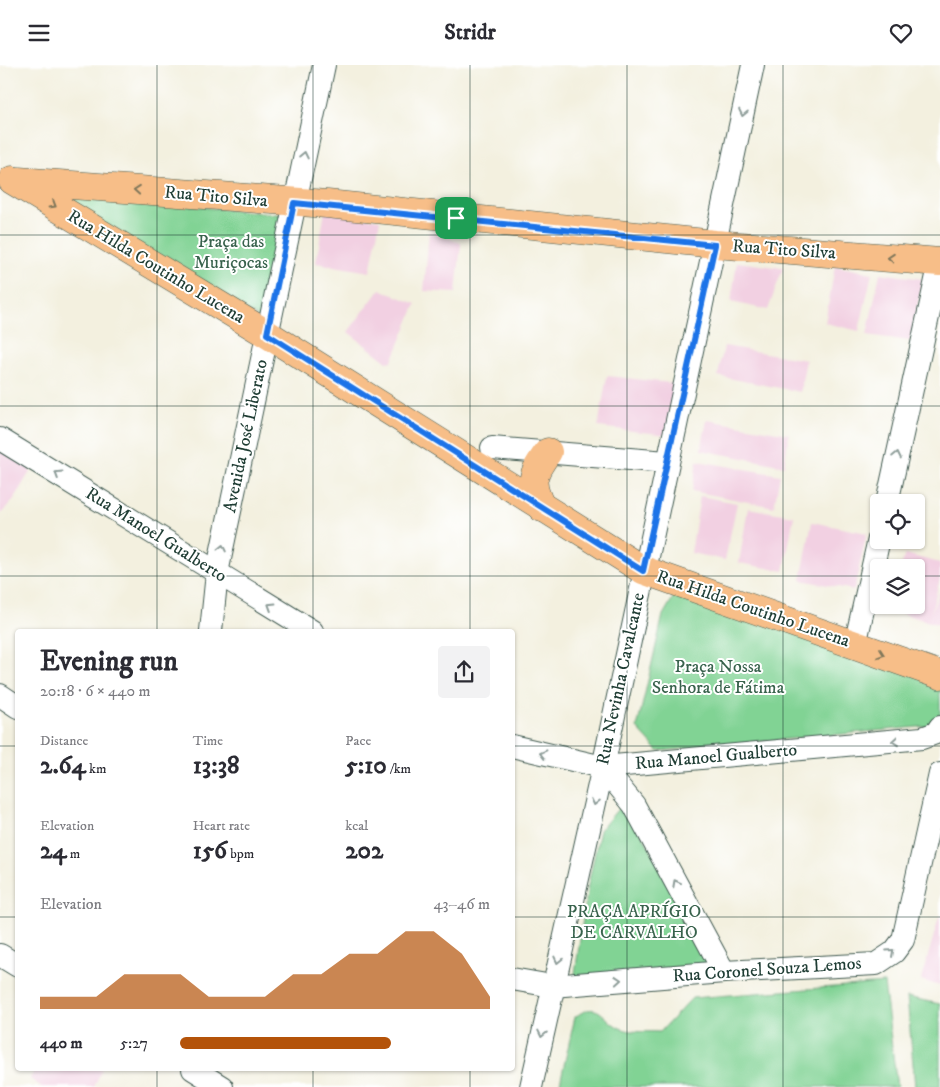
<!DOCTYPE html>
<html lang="en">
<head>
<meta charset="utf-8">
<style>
  :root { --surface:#fff; --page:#f2f2f3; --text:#2b2b33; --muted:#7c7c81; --accent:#b45309 }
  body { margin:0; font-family:"IM FELL DW Pica",serif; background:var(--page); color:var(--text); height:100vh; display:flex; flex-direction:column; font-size:19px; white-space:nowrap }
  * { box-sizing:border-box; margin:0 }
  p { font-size:16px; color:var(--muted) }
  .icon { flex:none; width:28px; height:28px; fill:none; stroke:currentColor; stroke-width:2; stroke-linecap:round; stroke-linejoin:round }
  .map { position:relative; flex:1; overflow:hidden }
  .panel { position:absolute; left:15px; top:564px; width:500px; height:442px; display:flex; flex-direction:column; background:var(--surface); border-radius:5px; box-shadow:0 1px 4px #0004 }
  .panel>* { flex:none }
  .buttons { position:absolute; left:870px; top:429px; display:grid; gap:10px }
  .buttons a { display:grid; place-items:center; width:55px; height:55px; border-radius:5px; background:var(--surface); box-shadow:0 1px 4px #0004; font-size:25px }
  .pin { position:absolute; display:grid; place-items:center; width:42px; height:42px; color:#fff; margin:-21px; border-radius:10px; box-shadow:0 2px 8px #0006 }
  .round { display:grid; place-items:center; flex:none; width:52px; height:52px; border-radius:5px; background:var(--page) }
  .overview { display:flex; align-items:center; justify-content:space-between; height:85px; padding:0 25px }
  h1 { font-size:28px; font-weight:700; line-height:38px }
  .metrics { display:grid; grid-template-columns:repeat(3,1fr); gap:8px; height:85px; padding:5px 25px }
  .metrics div { display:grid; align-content:center }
  .metrics b { font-size:25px; font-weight:700 }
  .metrics small { font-size:14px; font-weight:400 }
  .metrics p { font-size:14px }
  .chart { height:140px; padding:10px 25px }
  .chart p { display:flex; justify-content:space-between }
  .chart svg { width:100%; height:90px; margin-top:5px; fill:var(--accent); opacity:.7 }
  ul { padding:0 25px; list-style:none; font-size:16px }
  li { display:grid; grid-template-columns:80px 60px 1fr; align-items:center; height:38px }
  li i { height:12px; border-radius:6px; background:var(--accent) }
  header { display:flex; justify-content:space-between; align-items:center; height:65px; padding:0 25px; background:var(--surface); font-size:22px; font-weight:700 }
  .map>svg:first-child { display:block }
  .built { fill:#f2d0e2 }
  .green { fill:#81d394; stroke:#508864 }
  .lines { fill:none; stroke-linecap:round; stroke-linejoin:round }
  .minor-casing { stroke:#3f584e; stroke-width:24 }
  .major-casing { stroke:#3f584e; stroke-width:29 }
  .minor { stroke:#fff; stroke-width:22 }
  .major { stroke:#f7be88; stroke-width:28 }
  .oneway { stroke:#8f9e9a }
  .oneway2 { stroke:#80775a }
  .route-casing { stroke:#fff; stroke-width:10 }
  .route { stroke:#1a73e8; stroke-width:6 }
  .grid { fill:none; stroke:#1f3d34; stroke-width:1; stroke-opacity:0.55 }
  .labels { text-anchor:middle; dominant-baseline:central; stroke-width:4; stroke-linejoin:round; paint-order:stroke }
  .street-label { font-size:18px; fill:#1f3d34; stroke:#fff }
  .park-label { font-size:18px; fill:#38624c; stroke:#fff }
</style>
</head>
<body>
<header><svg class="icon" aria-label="menu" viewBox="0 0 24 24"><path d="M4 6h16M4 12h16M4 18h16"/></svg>Stridr<svg class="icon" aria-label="heart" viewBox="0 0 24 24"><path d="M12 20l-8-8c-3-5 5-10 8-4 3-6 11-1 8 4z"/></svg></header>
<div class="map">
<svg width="940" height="1022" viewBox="0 0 940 1022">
  <rect width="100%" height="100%" fill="#fff"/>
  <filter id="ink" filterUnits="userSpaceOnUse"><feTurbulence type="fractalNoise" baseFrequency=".02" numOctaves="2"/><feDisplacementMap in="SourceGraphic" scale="10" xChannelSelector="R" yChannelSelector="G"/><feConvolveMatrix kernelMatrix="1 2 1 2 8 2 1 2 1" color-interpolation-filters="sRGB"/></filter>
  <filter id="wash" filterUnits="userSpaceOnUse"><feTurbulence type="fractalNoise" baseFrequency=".0096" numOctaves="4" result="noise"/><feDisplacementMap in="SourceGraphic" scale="20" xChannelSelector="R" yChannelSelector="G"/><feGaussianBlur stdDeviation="1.12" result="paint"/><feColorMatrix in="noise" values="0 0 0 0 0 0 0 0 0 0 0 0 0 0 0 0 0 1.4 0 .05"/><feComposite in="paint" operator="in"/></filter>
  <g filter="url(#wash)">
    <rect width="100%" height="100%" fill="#f3f0df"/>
    <!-- built -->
    <g class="built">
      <path d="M325 146 380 155 370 207 316 198Z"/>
      <path d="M429 167 461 178 456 228 424 226Z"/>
      <path d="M737 197 783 203 768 245 731 237Z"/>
      <path d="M835 201 872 208 859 266 825 258Z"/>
      <path d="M880 208 923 214 910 276 867 270Z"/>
      <path d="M380 224 416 239 392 296 387 297 348 267Z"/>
      <path d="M724 281 806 295 800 327 718 311Z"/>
      <path d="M607 311 680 319 668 370 598 362Z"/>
      <path d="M707 355 789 369 784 401 701 385Z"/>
      <path d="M0 370 31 405 12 437 0 450Z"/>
      <path d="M697 396 780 410 774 442 692 426Z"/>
      <path d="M700 431 737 438 725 495 691 488Z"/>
      <path d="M748 443 794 451 784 506 739 498Z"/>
      <path d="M812 457 867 468 854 525 801 515Z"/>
      <path d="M905 489 940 498V514L931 548 940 526V560L890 545 891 540H916V502H901Z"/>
      <path d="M940 849V921L921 915Z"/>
      <path d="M35 1004H102L94 1022H42L30 1014Z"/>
    </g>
    <!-- green -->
    <g class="green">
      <path d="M50 128 285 150 262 255Z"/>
      <path d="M677 526 940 617V656L929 661 658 686 637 663 663 550Z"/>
      <path d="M624 737 715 900 574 915 588 820 600 765Z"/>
      <path d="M884 918 897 1022H559L575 952C601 932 603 958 623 964 634 968 649 966 660 967L692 933Z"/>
      <path d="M907 932 940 939V1022H915Z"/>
    </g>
  </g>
  <g filter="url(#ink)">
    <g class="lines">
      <defs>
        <g id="minor">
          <path d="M0 374 312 566"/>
          <path d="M492 383 667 397"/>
          <path d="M887 438 940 197"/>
          <path d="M211 566 217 508 324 0"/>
          <path d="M855 580 879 474"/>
          <path d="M0 630 18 642"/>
          <path d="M512 681 603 702 922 673 936 668 940 662"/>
          <path d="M603 702 634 740 724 907"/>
          <path d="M0 890 18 901"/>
          <path d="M512 914 552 921 724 907 876 899 894 887 903 875 940 709"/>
          <path d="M193 1004 222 1022"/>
          <path d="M531 1022 603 702 753 0"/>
        </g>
        <g id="major">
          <path d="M12 115 267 269 643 505 940 610"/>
          <path d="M18 116 327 139 715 179 940 197"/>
          <path d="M542 443C529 418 531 410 548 387"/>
        </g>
      </defs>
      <!-- minor casing -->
      <use href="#minor" class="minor-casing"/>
      <!-- major casing -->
      <use href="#major" class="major-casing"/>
      <!-- minor -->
      <use href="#minor" class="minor"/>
      <!-- major -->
      <use href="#major" class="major"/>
    </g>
    <!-- one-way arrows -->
    <defs><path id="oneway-chevron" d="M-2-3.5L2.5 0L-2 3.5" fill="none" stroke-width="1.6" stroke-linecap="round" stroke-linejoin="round" transform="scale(1.25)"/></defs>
    <g class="oneway">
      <use href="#oneway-chevron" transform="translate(743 48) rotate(102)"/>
      <use href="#oneway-chevron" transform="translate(304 90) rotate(-78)"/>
      <use href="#oneway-chevron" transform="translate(897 390) rotate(-78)"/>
      <use href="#oneway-chevron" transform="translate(58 409) rotate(-148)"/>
      <use href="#oneway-chevron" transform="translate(222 483) rotate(-78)"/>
      <use href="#oneway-chevron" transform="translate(271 541) rotate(-148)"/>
      <use href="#oneway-chevron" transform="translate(895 676) rotate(175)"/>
      <use href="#oneway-chevron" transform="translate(543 689) rotate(-166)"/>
      <use href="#oneway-chevron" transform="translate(595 737) rotate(103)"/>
      <use href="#oneway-chevron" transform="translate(676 818) rotate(-118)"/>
      <use href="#oneway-chevron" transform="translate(891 887) rotate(-42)"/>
      <use href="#oneway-chevron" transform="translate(558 895) rotate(103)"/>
      <use href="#oneway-chevron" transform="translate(618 915) rotate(-5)"/>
      <use href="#oneway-chevron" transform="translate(542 969) rotate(102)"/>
    </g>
    <g class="oneway2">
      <use href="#oneway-chevron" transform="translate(137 125) rotate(-175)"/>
      <use href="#oneway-chevron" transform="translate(53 140) rotate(31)"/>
      <use href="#oneway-chevron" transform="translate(891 193) rotate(-176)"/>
      <use href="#oneway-chevron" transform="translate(881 589) rotate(19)"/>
    </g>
  </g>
  <g class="lines" filter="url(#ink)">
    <defs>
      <path id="route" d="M294 138 715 180 643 506 267 269Z"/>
    </defs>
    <!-- route casing -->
    <use href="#route" class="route-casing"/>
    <!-- route -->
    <use href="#route" class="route"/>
  </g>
  <!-- grid -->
  <path class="grid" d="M157 0V566M313 0V566M470 0V566M627 0V1022M783 0V1022M0 170H940M0 341H940M0 511H879M916 511H940M0 681H18M512 681H940M0 852H18M512 852H940M157 1004V1022M313 1004V1022M470 1004V1022"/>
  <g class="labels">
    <!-- street labels -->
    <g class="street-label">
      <text transform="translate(216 132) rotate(5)">Rua Tito Silva</text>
      <text transform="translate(784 185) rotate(4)">Rua Tito Silva</text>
      <text transform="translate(156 202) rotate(31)">Rua Hilda Coutinho Lucena</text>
      <text transform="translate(246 371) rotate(-78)">Avenida José Liberato</text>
      <text transform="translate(156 470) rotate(32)">Rua Manoel Gualberto</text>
      <text transform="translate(753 544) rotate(19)">Rua Hilda Coutinho Lucena</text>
      <text transform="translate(621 614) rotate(-78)">Rua Nevinha Cavalcante</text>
      <text transform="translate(716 692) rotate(-5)">Rua Manoel Gualberto</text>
      <text transform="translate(767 905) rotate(-4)">Rua Coronel Souza Lemos</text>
    </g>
    <!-- park labels -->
    <g class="park-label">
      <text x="231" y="177">Praça das<tspan x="231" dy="21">Muriçocas</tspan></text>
      <text x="718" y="602">Praça Nossa<tspan x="718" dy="21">Senhora de Fátima</tspan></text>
      <text x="634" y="847">PRAÇA APRÍGIO<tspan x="634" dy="21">DE CARVALHO</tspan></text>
    </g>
  </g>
</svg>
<div class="buttons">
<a><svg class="icon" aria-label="locate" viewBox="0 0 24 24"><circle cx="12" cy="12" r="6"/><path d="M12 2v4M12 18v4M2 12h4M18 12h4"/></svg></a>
<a><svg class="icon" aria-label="layers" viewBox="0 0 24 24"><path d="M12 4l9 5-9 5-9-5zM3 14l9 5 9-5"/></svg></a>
</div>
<div class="pin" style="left:456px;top:153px;background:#1e9e55"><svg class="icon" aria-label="arrive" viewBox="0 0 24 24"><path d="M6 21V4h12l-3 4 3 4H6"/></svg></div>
<section class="panel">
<div class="overview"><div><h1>Evening run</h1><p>20:18 · 6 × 440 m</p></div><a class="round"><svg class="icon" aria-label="share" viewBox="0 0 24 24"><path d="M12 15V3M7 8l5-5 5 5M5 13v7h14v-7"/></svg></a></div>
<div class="metrics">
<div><p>Distance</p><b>2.64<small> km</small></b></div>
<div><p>Time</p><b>13:38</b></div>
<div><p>Pace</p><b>5:10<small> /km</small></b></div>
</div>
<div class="metrics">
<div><p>Elevation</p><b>24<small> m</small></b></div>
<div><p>Heart rate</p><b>156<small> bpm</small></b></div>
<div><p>kcal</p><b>202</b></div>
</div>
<div class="chart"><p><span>Elevation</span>43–46 m</p>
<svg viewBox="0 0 160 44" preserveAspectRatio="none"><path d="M0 44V38L10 38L20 38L30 27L40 27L50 27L60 38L70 38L80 38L90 27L100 27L110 17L120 17L130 6L140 6L150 17L160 38V44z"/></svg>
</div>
<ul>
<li><b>440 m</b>5:27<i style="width:68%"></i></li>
</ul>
</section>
</div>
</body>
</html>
